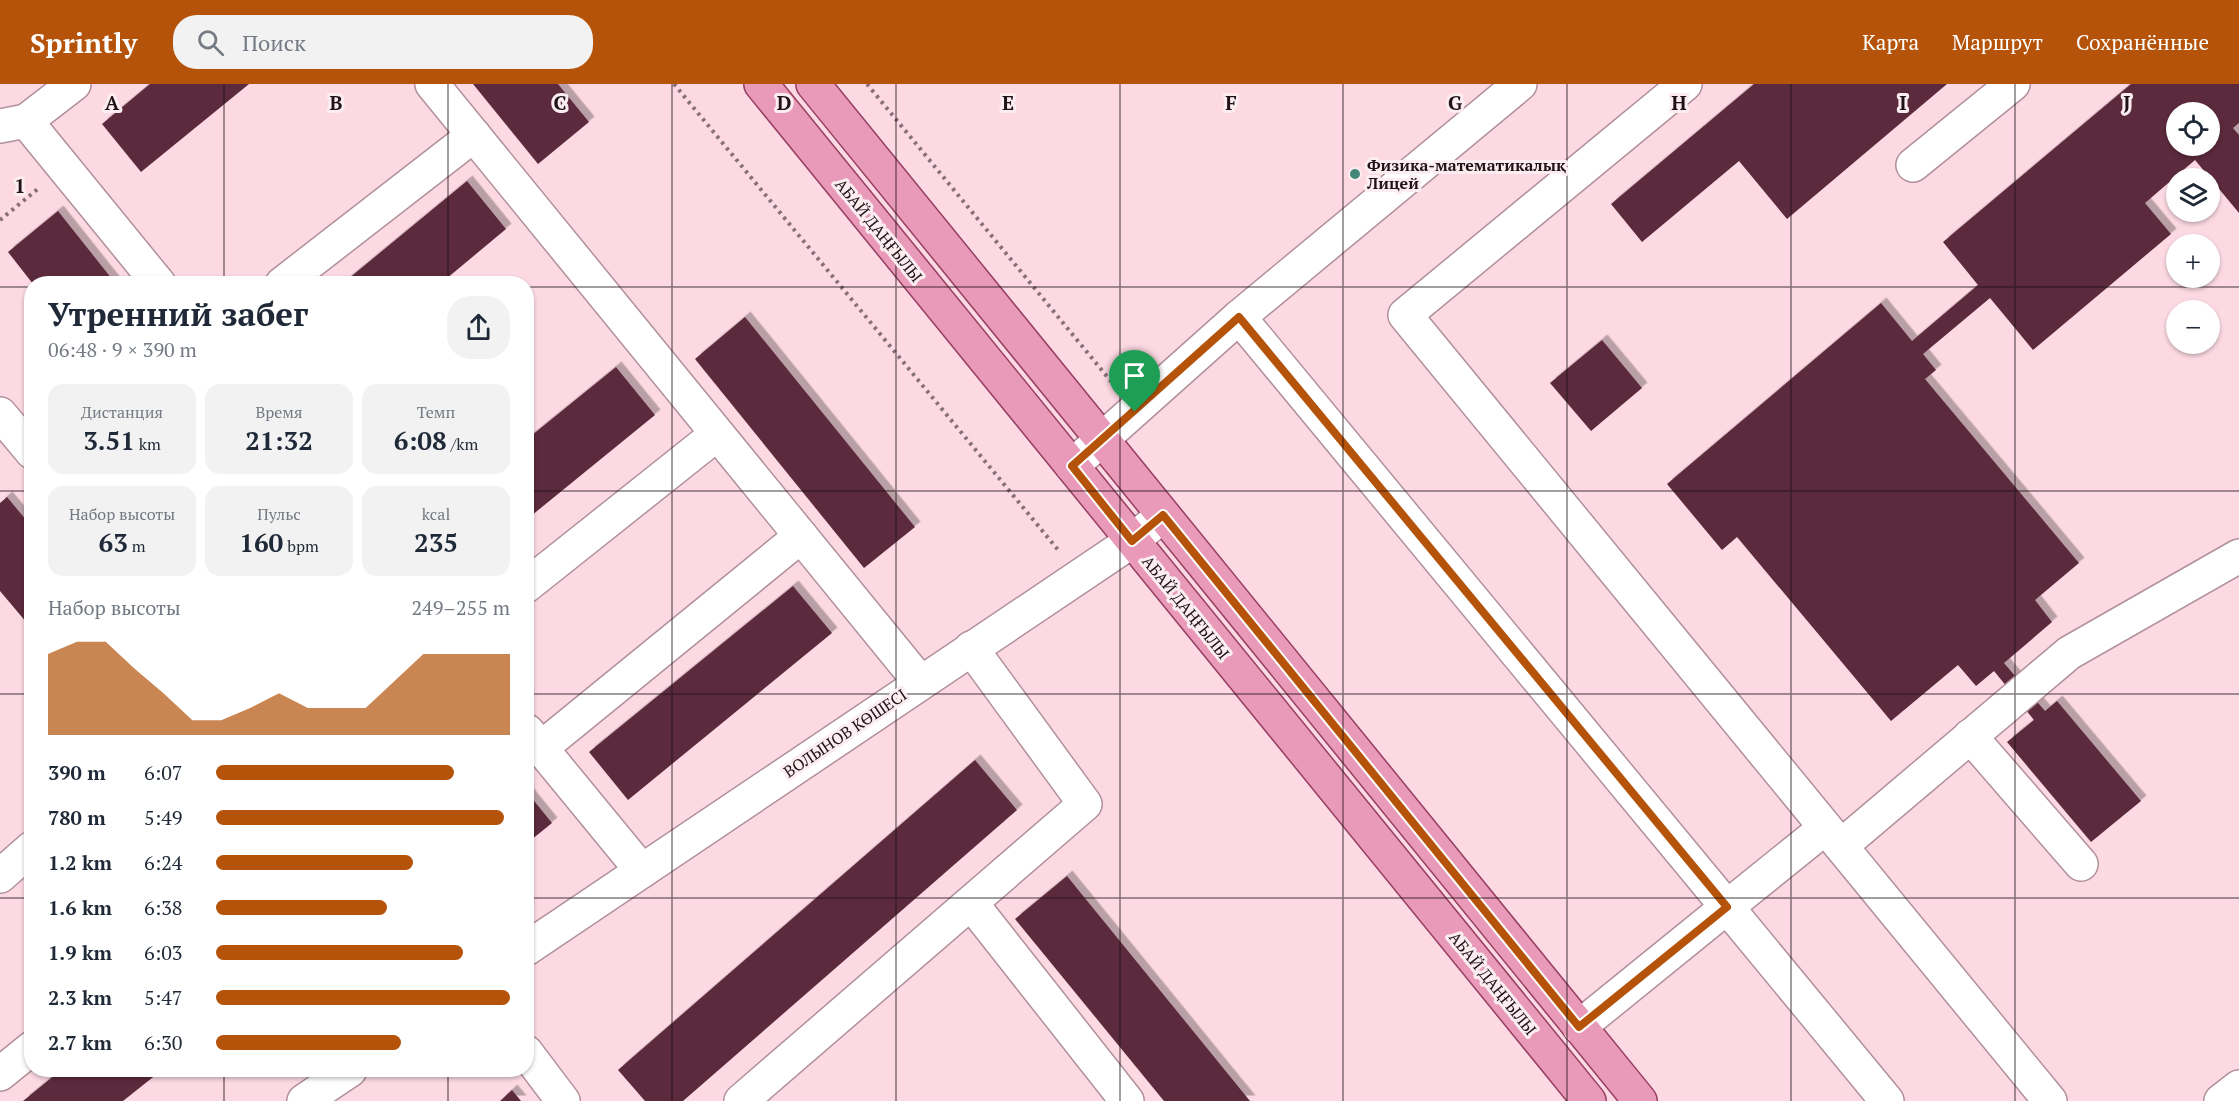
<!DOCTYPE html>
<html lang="ru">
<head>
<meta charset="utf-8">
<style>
  :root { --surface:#fff; --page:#f2f2f3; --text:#1f2937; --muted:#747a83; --accent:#b45309 }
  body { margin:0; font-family:"PT Serif",serif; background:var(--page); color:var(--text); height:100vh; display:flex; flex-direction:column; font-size:22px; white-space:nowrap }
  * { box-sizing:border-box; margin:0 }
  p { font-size:20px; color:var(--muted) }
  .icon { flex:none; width:33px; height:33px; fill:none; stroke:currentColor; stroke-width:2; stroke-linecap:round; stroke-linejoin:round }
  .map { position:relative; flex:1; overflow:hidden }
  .sheet { position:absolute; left:24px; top:192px; width:510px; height:801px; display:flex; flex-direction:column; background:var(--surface); border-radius:24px; box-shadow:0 2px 4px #0004 }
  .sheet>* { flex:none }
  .buttons { position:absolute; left:2166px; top:18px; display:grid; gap:12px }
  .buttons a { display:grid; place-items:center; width:54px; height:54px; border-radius:50%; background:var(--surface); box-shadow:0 2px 4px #0004; font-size:30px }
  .pin { position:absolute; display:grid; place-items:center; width:51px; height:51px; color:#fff; margin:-62px -26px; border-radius:50% 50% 50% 0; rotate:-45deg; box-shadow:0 0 6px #0007 }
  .pin .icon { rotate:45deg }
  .round { display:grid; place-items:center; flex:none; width:63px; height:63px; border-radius:24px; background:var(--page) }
  .overview { display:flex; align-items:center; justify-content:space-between; height:102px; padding:0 24px }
  h1 { font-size:33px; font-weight:700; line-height:45px }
  .stats { display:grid; grid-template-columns:repeat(3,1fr); gap:9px; height:102px; padding:6px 24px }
  .stats div { display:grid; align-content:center; border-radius:15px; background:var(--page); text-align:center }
  .stats b { font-size:26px; font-weight:700 }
  .stats small { font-size:16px; font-weight:400 }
  .stats p { font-size:16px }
  .chart { height:168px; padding:12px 24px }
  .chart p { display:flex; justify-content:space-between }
  .chart svg { width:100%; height:108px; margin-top:6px; fill:var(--accent); opacity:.7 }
  ul { padding:0 24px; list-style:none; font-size:20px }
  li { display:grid; grid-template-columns:96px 72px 1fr; align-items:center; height:45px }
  li i { height:15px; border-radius:8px; background:var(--accent) }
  header { display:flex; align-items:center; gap:36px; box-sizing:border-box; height:84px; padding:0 30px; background:var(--accent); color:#fff }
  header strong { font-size:28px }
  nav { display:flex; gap:33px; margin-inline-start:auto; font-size:21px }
  .search { width:420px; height:54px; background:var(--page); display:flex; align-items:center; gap:15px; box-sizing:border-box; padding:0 21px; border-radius:24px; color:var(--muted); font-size:22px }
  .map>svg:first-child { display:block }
  .building { fill:#5c2a3c; fill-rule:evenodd; filter:url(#shadow) }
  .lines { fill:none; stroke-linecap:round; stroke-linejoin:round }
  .minor-casing { stroke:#b1909a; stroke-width:36 }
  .major-casing { stroke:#973f61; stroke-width:36 }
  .path { stroke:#877077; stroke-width:4; stroke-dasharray:3 4.5; stroke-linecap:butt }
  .minor { stroke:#fff; stroke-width:33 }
  .major { stroke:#e89ab8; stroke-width:33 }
  .route-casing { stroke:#fff; stroke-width:12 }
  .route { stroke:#b45309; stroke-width:8 }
  .grid { fill:none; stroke:#1f1317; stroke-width:1.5; stroke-opacity:0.55 }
  .poi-dot { fill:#448779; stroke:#fbedf0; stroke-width:2 }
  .labels { text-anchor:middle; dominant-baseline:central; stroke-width:6; stroke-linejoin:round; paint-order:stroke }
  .poi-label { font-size:16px; font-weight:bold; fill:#1f1317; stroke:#fbedf0; text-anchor:start }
  .street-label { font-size:16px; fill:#1f1317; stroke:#fbedf0 }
  .grid-label { font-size:20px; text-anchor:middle; font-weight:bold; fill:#1f1317; stroke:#fbedf0; stroke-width:6; stroke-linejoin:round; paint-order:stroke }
</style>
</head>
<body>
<header>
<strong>Sprintly</strong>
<div class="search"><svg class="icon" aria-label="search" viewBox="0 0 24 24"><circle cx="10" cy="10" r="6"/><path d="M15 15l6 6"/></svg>Поиск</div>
<nav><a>Карта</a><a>Маршрут</a><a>Сохранённые</a></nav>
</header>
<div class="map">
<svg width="2239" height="1017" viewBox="0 0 2239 1017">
  <defs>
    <filter id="shadow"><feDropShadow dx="5.5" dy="-5.5" stdDeviation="0" flood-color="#0004"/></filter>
  </defs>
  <rect width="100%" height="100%" fill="#fcd9e3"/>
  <!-- building -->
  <g class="building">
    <path d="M150 0H249L141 88 102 40Z"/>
    <path d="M473 0H558L589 38 538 80Z"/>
    <path d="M1754 0H1947L1787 135 1739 77 1642 158 1611 120Z"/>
    <path d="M2131 0H2239V39L2233 44 2239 51V129L2195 76 2145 119 2171 150 2033 266 1990 214 1923 270 1936 286 1925 295 2079 479 2035 516 2052 538 2004 579 2045 627 2057 617 2141 717 2091 758 2007 658 2034 636 1994 587 1976 602 1958 581 1891 637 1737 453 1722 466 1667 400 1881 219 1912 257 1978 201 1943 158ZM2176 28H2210V62H2176Z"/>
    <path d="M467 97 506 145 440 200H342Z"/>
    <path d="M58 127 116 200H33L8 168Z"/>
    <path d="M745 233 915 443 864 484 695 275Z"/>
    <path d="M1602 256 1642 304 1591 347 1550 299Z"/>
    <path d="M616 283 655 331 526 436V356Z"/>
    <path d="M7 413 32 443V545L0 507V419Z"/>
    <path d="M793 502 832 549 628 716 589 668Z"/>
    <path d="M975 676 1017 726 683 1017H645L618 986Z"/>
    <path d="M526 707 552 739 526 760Z"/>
    <path d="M1067 792 1250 1017H1164L1015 835Z"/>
    <path d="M61 986H162L123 1017H23Z"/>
    <path d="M512 1006 521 1017H500Z"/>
  </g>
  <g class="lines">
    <defs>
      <g id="minor">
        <path d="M432 0 920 598"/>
        <path d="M1685 0 1405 231 2050 1017"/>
        <path d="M26 37 159 200"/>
        <path d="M0 42 26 37 74 0"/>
        <path d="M1913 81 2013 0"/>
        <path d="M282 200 474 51"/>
        <path d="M1239 233 1727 823 1825 744"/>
        <path d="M0 330 32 368"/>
        <path d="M1072 382 1239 233 1520 0"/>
        <path d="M526 502 717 350"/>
        <path d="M527 647 642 787"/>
        <path d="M1970 652 2081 780"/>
        <path d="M541 664 801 452"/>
        <path d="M1841 762 2069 569 2239 472"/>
        <path d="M0 792 32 764"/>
        <path d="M971 819 1127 1017"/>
        <path d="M526 865 1132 457 1163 431"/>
        <path d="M1579 943 1727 823 1887 1017"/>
        <path d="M526 968 563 1017"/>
        <path d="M0 990 32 964"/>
        <path d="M304 1017 350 986"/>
        <path d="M741 1017 1085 720 971 564"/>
        <path d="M2221 1017 2239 1003"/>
      </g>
      <g id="major">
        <path d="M761 0 1589 1017"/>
        <path d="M813 0 1640 1017"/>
      </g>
    </defs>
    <!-- minor casing -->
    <use href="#minor" class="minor-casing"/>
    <!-- major casing -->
    <use href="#major" class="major-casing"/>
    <!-- path -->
    <g class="path">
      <path d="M674 0 1059 467"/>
      <path d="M867 0 1114 301"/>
      <path d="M0 136 39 104"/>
    </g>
    <!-- minor -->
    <use href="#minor" class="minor"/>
    <!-- major -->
    <use href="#major" class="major"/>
  </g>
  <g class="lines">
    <defs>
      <path id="route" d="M1239 233 1727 823 1579 943 1163 431 1132 457 1072 382Z"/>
    </defs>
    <!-- route casing -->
    <use href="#route" class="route-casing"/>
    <!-- route -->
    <use href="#route" class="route"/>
  </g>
  <!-- grid -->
  <path class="grid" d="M224 0V200M448 0V200M672 0V1017M896 0V1017M1120 0V1017M1343 0V1017M1567 0V1017M1791 0V1017M2015 0V1017M0 203H32M526 203H2239M0 407H32M526 407H2239M0 610H32M526 610H2239M0 814H32M526 814H2239M224 986V1017M448 986V1017"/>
  <!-- markers -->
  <circle class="poi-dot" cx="1355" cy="90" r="6"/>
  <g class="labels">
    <!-- poi labels -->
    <g class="poi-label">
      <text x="1367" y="81">Физика-математикалық<tspan x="1367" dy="18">Лицей</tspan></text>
    </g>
    <!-- street labels -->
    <g class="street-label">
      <text transform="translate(879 146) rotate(51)">АБАЙ ДАҢҒЫЛЫ</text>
      <text transform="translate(1186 523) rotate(51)">АБАЙ ДАҢҒЫЛЫ</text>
      <text transform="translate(845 649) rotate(-34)">ВОЛЫНОВ КӨШЕСІ</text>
      <text transform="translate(1493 899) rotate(51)">АБАЙ ДАҢҒЫЛЫ</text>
    </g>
  </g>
  <g class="grid-label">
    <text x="112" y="26">A</text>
    <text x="336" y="26">B</text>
    <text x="560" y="26">C</text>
    <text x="784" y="26">D</text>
    <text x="1008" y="26">E</text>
    <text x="1231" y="26">F</text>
    <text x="1455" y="26">G</text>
    <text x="1679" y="26">H</text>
    <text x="1903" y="26">I</text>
    <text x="2127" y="26">J</text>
    <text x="20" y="109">1</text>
  </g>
</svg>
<div class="buttons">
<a><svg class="icon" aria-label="locate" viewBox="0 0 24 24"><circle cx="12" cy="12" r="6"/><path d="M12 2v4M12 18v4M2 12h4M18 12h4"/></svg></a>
<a><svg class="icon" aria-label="layers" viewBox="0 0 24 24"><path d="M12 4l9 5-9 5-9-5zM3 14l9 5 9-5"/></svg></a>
<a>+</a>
<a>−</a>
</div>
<div class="pin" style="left:1135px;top:328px;background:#1e9e55"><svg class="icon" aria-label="arrive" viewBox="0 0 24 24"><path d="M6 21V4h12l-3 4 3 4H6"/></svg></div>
<section class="sheet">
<div class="overview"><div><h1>Утренний забег</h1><p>06:48 · 9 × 390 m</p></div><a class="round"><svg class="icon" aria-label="share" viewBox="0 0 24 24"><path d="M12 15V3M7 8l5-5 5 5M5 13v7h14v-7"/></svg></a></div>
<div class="stats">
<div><p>Дистанция</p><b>3.51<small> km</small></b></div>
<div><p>Время</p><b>21:32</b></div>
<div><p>Темп</p><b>6:08<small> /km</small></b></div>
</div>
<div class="stats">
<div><p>Набор высоты</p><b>63<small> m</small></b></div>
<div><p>Пульс</p><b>160<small> bpm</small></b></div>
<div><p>kcal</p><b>235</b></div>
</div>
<div class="chart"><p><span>Набор высоты</span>249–255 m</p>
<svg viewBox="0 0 160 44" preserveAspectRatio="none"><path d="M0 44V11L10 6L20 6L30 17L40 27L50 38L60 38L70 33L80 27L90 33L100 33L110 33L120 22L130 11L140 11L150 11L160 11V44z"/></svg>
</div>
<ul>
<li><b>390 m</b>6:07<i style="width:81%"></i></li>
<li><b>780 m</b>5:49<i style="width:98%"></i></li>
<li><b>1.2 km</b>6:24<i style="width:67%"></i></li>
<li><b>1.6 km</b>6:38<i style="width:58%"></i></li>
<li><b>1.9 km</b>6:03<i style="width:84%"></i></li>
<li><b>2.3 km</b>5:47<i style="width:100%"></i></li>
<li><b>2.7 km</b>6:30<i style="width:63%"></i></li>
</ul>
</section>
</div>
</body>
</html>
